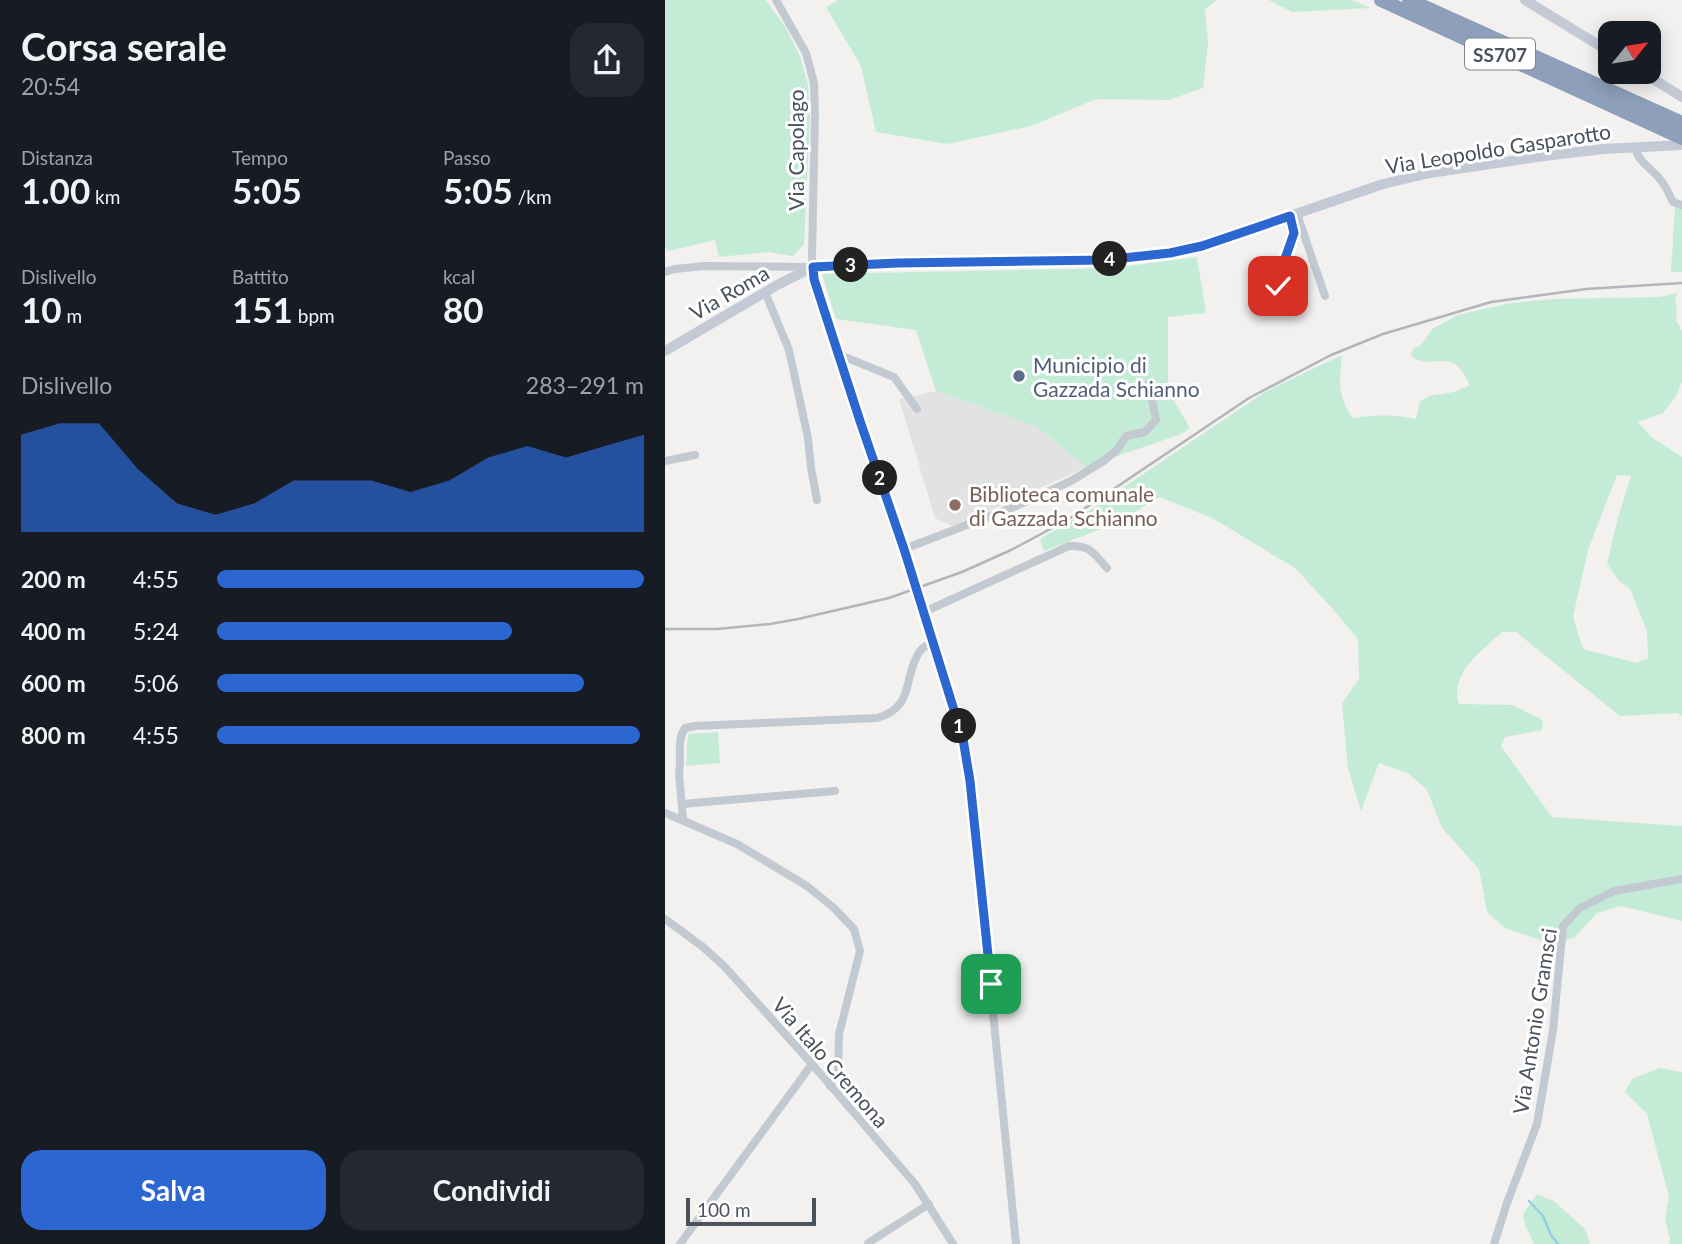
<!DOCTYPE html>
<html lang="it">
<head>
<meta charset="utf-8">
<style>
  :root { --surface:#171b24; --page:#242831; --text:#f1f3f6; --muted:#9ea1a6; --accent:#2c67d1 }
  body { margin:0; font-family:Lato,sans-serif; background:var(--page); color:var(--text); height:100vh; display:flex; flex-direction:column; font-size:26px; white-space:nowrap }
  * { box-sizing:border-box; margin:0 }
  p { font-size:23px; color:var(--muted) }
  .icon { flex:none; width:38px; height:38px; fill:none; stroke:currentColor; stroke-width:2; stroke-linecap:round; stroke-linejoin:round }
  .map { position:relative; flex:1; overflow:hidden }
  .side { display:flex; flex-direction:column; background:var(--surface); width:665px }
  .side>* { flex:none }
  .needle { width:46px; rotate:60deg }
  .fabs { position:absolute; left:933px; top:21px; display:grid; gap:14px }
  .fabs a { display:grid; place-items:center; width:63px; height:63px; border-radius:14px; background:var(--surface); box-shadow:0 4px 18px #0003; font-size:35px }
  .scale { position:absolute; left:21px; bottom:18px; width:130px; box-sizing:border-box; padding-left:7px; border:4px solid #4a525c; border-top:0; font-size:19px; line-height:24px; white-space:nowrap; color:#4a525c; -webkit-text-stroke:5px #fff; paint-order:stroke }
  .pin { position:absolute; display:grid; place-items:center; width:60px; height:60px; color:#fff; margin:-30px; border-radius:14px; box-shadow:0 4px 10px #0006 }
  .km { position:absolute; width:35px; height:35px; margin:-18px; border-radius:50%; background:#222; color:#fff; font-size:19px; line-height:35px; text-align:center }
  .round { display:grid; place-items:center; flex:none; width:74px; height:74px; border-radius:21px; background:var(--page) }
  .head { display:flex; align-items:center; justify-content:space-between; height:119px; padding:0 21px }
  h1 { font-size:38px; font-weight:700; line-height:52px }
  .stats { display:grid; grid-template-columns:repeat(3,1fr); gap:10px; height:119px; padding:7px 21px }
  .stats div { display:grid; align-content:center }
  .stats b { font-size:35px; font-weight:700 }
  .stats small { font-size:19px; font-weight:400 }
  .stats p { font-size:19px }
  .chart { height:196px; padding:14px 21px }
  .chart p { display:flex; justify-content:space-between }
  .chart svg { width:100%; height:126px; margin-top:7px; fill:var(--accent); opacity:.7 }
  .primary-button { display:flex; gap:14px; margin-top:auto; padding:14px 21px }
  .primary-button a { flex:1; height:80px; border-radius:21px; background:var(--accent); color:#fff; font-size:28px; font-weight:700; line-height:80px; text-align:center }
  .primary-button a+a { background:var(--page); color:var(--text) }
  ul { padding:0 21px; list-style:none; font-size:23px }
  li { display:grid; grid-template-columns:112px 84px 1fr; align-items:center; height:52px }
  li i { height:18px; border-radius:9px; background:var(--accent) }
  main { display:flex; flex:1; min-height:0 }
  .map>svg:first-child { display:block }
  .education { fill:#e3e2e2 }
  .green { fill:#c4ebd6; fill-rule:evenodd }
  .lines { fill:none; stroke-linecap:round; stroke-linejoin:round }
  .stream { stroke:#95cde4; stroke-width:2.5 }
  .street { stroke:#c2c9d0; stroke-width:8 }
  .secondary { stroke:#c3cad5; stroke-width:10 }
  .highway { stroke:#8d9fba; stroke-width:14 }
  .rail { stroke:#b3b5ba; stroke-width:2.5 }
  .route-casing { stroke:#fff; stroke-width:14 }
  .route { stroke:#2c67d1; stroke-width:9 }
  .service-dot { fill:#5c6f8a; stroke:#fff; stroke-width:2.5 }
  .education-dot { fill:#8d6e63; stroke:#fff; stroke-width:2.5 }
  .labels { text-anchor:middle; dominant-baseline:central; stroke-width:6; stroke-linejoin:round; paint-order:stroke }
  .shield { fill:#fff; stroke:#80868d; stroke-width:2 }
  .shield-label { font-size:19px; font-weight:bold; fill:#4a525c }
  .street-label { font-size:21px; fill:#4a525c; stroke:#fff }
  .service-label { font-size:21px; fill:#4e5e75; stroke:#fff; text-anchor:start }
  .education-label { font-size:21px; fill:#785e54; stroke:#fff; text-anchor:start }
</style>
</head>
<body>
<main>
<section class="side">
<div class="head"><div><h1>Corsa serale</h1><p>20:54</p></div><a class="round"><svg class="icon" aria-label="share" viewBox="0 0 24 24"><path d="M12 15V3M7 8l5-5 5 5M5 13v7h14v-7"/></svg></a></div>
<div class="stats">
<div><p>Distanza</p><b>1.00<small> km</small></b></div>
<div><p>Tempo</p><b>5:05</b></div>
<div><p>Passo</p><b>5:05<small> /km</small></b></div>
</div>
<div class="stats">
<div><p>Dislivello</p><b>10<small> m</small></b></div>
<div><p>Battito</p><b>151<small> bpm</small></b></div>
<div><p>kcal</p><b>80</b></div>
</div>
<div class="chart"><p><span>Dislivello</span>283–291 m</p>
<svg viewBox="0 0 160 44" preserveAspectRatio="none"><path d="M0 44V10L10 6L20 6L30 22L40 34L50 38L60 34L70 26L80 26L90 26L100 30L110 26L120 18L130 14L140 18L150 14L160 10V44z"/></svg>
</div>
<ul>
<li><b>200 m</b>4:55<i style="width:100%"></i></li>
<li><b>400 m</b>5:24<i style="width:69%"></i></li>
<li><b>600 m</b>5:06<i style="width:86%"></i></li>
<li><b>800 m</b>4:55<i style="width:99%"></i></li>
</ul>
<div class="primary-button"><a>Salva</a><a>Condividi</a></div>
</section>
<div class="map">
<svg width="1017" height="1244" viewBox="0 0 1017 1244">
  <rect width="100%" height="100%" fill="#f2f1f0"/>
  <!-- education -->
  <path class="education" d="M271 391 370 426 421 467 290 527 270 518 234 399Z"/>
  <!-- green -->
  <g class="green">
    <path d="M0 0H101L121 28 135 56 143 85 145 117 139 244 128 256 103 252 54 257 50 240 3 251 0 247Z"/>
    <path d="M173 0H552L540 9 543 43 538 88 504 100 431 99 366 126 282 144 211 132 196 66 161 7Z"/>
    <path d="M604 0H687L706 8 627 12Z"/>
    <path d="M1010 207 1017 208V272H1006Z"/>
    <path d="M532 257 541 313 503 317V391L525 428 516 434 421 467 370 426 271 391 251 330 171 319 157 274 447 268Z"/>
    <path d="M1012 293 1010 302 1012 308 1011 320 1017 331V382L1011 396 998 413 973 422 985 436 1017 457V716L1012 713 955 716 851 632H837C817 651 784 673 794 704L848 705 878 720 877 730 840 737 836 746 887 817 1017 826V921L956 906 932 913 909 938 884 943 840 928 822 912 814 869 777 828 762 790 743 773 714 763 696 811 683 768 677 703 694 679 693 639 666 607 630 568 549 519 495 497 451 523 379 551 375 539 428 508 600 392 677 355C675 383 671 392 687 418 709 415 729 414 751 419L755 402 764 396 789 392 805 385C801 378 797 367 788 363 773 357 758 368 746 355L748 349 757 344 767 329 791 316 805 312 847 303 889 299 995 297ZM952 475 966 476 953 517 942 564 954 581 965 589 982 631 983 658 971 663 918 649 908 617 923 550Z"/>
    <path d="M53 732 55 763 21 766 23 734Z"/>
    <path d="M995 1068 1017 1072V1244H1004L1005 1240 1000 1219 1004 1197 982 1114 960 1092 967 1079Z"/>
    <path d="M872 1194 890 1202 920 1229 925 1244H869L860 1225 858 1214Z"/>
  </g>
  <g class="lines">
    <!-- stream -->
    <path class="stream" d="M864 1201 878 1216 886 1235 893 1244"/>
    <!-- street -->
    <g class="street">
      <path d="M111 0 141 53 149 83 150 115 147 257 149 279 269 641 298 739 305 781 351 1244"/>
      <path d="M970 147C973 162 985 167 994 178 1000 185 1004 193 1008 202L1017 205"/>
      <path d="M632 214 660 296"/>
      <path d="M0 272 10 269 39 266 145 267"/>
      <path d="M100 292 124 350 143 438 146 468 152 500"/>
      <path d="M615 308 613 286 614 276 629 233 625 216"/>
      <path d="M175 355 229 377 252 409"/>
      <path d="M0 461 30 455"/>
      <path d="M239 549 349 507 406 481 440 460 452 450 461 436 480 432 491 420 484 384"/>
      <path d="M259 612 404 546C426 545 428 553 442 568"/>
      <path d="M17 804 170 791"/>
      <path d="M0 813 72 844 142 886 169 908 189 929 195 951 174 1034 173 1070 165 1086"/>
      <path d="M18 819 14 773C17 758 11 740 20 728L30 726 212 718C251 707 237 677 255 651 258 647 264 644 269 641"/>
      <path d="M0 919 38 947 59 966 147 1064 250 1184 288 1244"/>
      <path d="M203 1243 264 1204"/>
      <path d="M15 1244 147 1064"/>
      <path d="M829 1244 842 1203 872 1124 888 1030 898 926 915 908 949 891 1017 879"/>
    </g>
    <!-- secondary -->
    <g class="secondary">
      <path d="M860 0 945 52"/>
      <path d="M977 72 1017 97"/>
      <path d="M0 351 114 284 148 267 233 263 439 260 505 253 540 245 718 184 765 173 879 156 938 149 1017 145"/>
    </g>
    <!-- highway -->
    <g class="highway">
      <path d="M716 0 1017 138"/>
      <path d="M744 0 1017 123"/>
    </g>
    <!-- rail -->
    <path class="rail" d="M0 629H52L105 624 133 619 224 598 297 572 346 550 404 519 584 398 666 355 718 334 826 302 921 289 1017 283"/>
  </g>
  <g class="lines">
    <defs>
      <path id="route" d="M326 984 305 781 298 739 239 549 195 421 149 279 148 267 233 263 439 260 505 253 537 246 625 216 629 233 614 276 613 286"/>
    </defs>
    <!-- route casing -->
    <use href="#route" class="route-casing"/>
    <!-- route -->
    <use href="#route" class="route"/>
  </g>
  <!-- markers -->
  <circle class="service-dot" cx="354" cy="376" r="7"/>
  <circle class="education-dot" cx="290" cy="505" r="7"/>
  <g class="labels">
    <!-- shield labels -->
    <rect class="shield" x="800" y="38.5" width="70" height="31" rx="5"/>
    <g class="shield-label">
      <text x="835" y="54">SS707</text>
    </g>
    <!-- street labels -->
    <g class="street-label">
      <text transform="translate(833 148) rotate(-9)">Via Leopoldo Gasparotto</text>
      <text transform="translate(130 150) rotate(-90)">Via Capolago</text>
      <text transform="translate(64 292) rotate(-30)">Via Roma</text>
      <text transform="translate(869 1021) rotate(-81)">Via Antonio Gramsci</text>
      <text transform="translate(166 1062) rotate(49)">Via Italo Cremona</text>
    </g>
    <!-- service labels -->
    <g class="service-label">
      <text x="368" y="364">Municipio di<tspan x="368" dy="24">Gazzada Schianno</tspan></text>
    </g>
    <!-- education labels -->
    <g class="education-label">
      <text x="304" y="493">Biblioteca comunale<tspan x="304" dy="24">di Gazzada Schianno</tspan></text>
    </g>
  </g>
</svg>
<div class="fabs">
<a><svg class="needle" viewBox="-14 -14 28 28"><path d="M0-13l5 13h-10z" fill="#e53935"/><path d="M0 13l5-13h-10z" fill="#9ea1a6"/></svg></a>
</div>
<div class="scale">100 m</div>
<div class="pin" style="left:326px;top:984px;background:#1e9e55"><svg class="icon" aria-label="arrive" viewBox="0 0 24 24"><path d="M6 21V4h12l-3 4 3 4H6"/></svg></div>
<div class="pin" style="left:613px;top:286px;background:#d93025"><svg class="icon" aria-label="check" viewBox="0 0 24 24"><path d="M5 12l5 5 9-10"/></svg></div>
<b class="km" style="left:294px;top:726px">1</b>
<b class="km" style="left:215px;top:478px">2</b>
<b class="km" style="left:186px;top:265px">3</b>
<b class="km" style="left:445px;top:259px">4</b>
</div>
</main>
</body>
</html>
